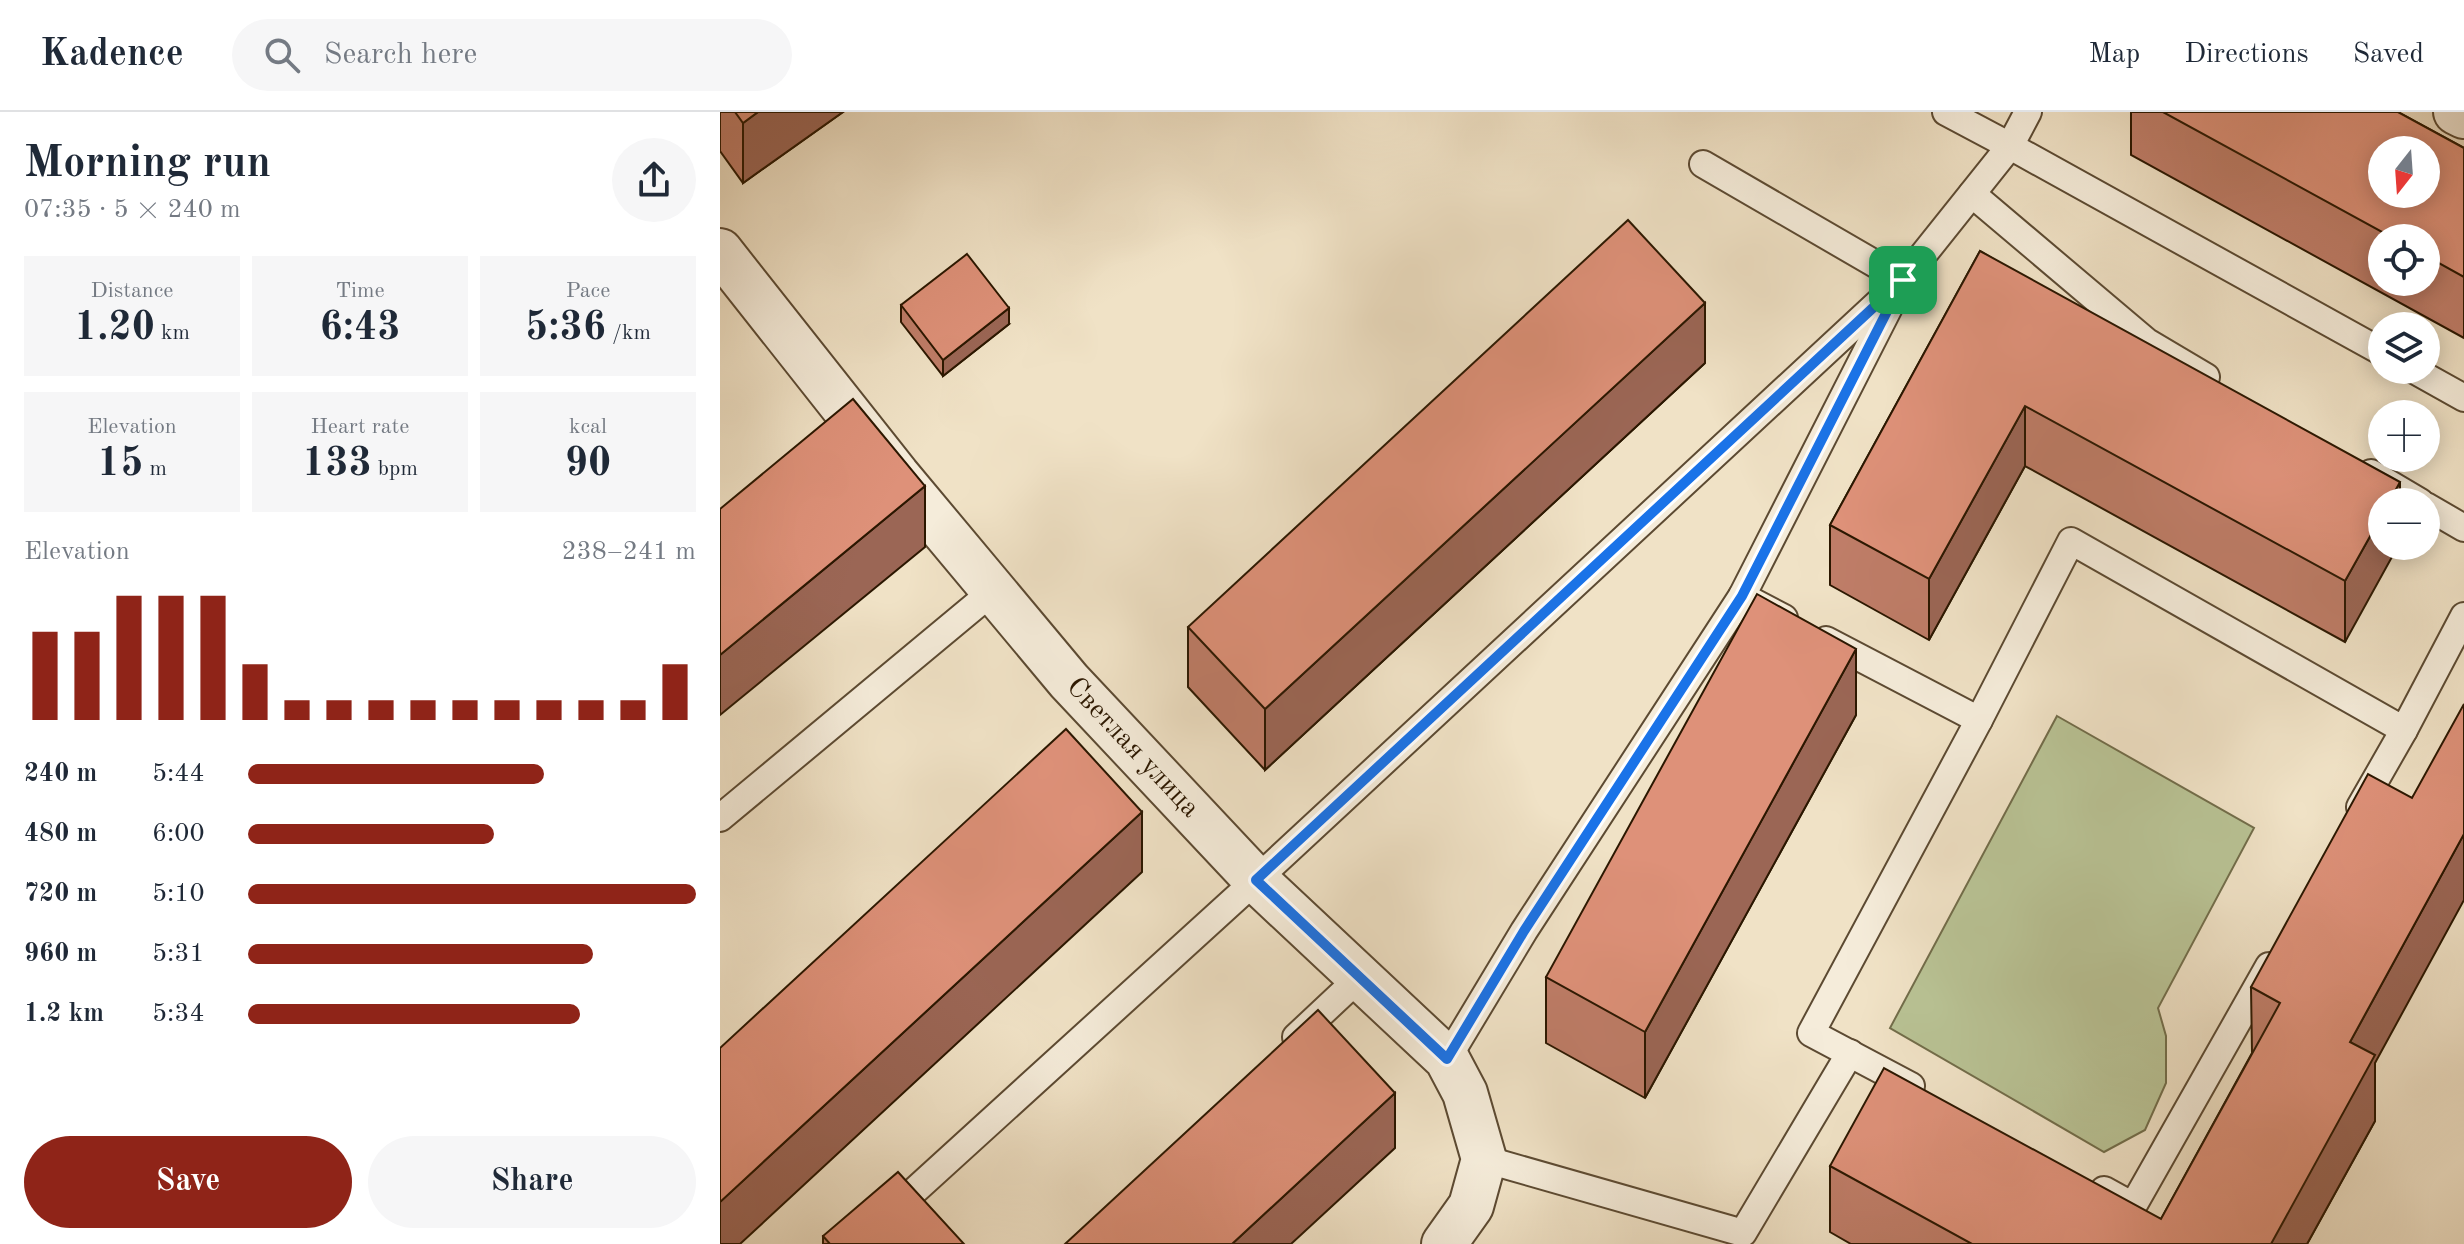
<!DOCTYPE html>
<html lang="en">
<head>
<meta charset="utf-8">
<style>
  :root { --surface:#fff; --page:#f6f6f7; --text:#1f2937; --muted:#747a83; --line:#e0e1e3; --accent:#8f2418 }
  body { margin:0; font-family:"Old Standard TT",serif; background:var(--page); color:var(--text); height:100vh; display:flex; flex-direction:column; font-size:30px; white-space:nowrap }
  * { box-sizing:border-box; margin:0 }
  p { font-size:26px; color:var(--muted) }
  .icon { flex:none; width:44px; height:44px; fill:none; stroke:currentColor; stroke-width:2; stroke-linecap:round; stroke-linejoin:round }
  .map { position:relative; flex:1; overflow:hidden }
  .sheet { display:flex; flex-direction:column; background:var(--surface); width:720px }
  .sheet>* { flex:none }
  .needle { width:52px; rotate:197deg }
  .fabs { position:absolute; left:1648px; top:24px; display:grid; gap:16px }
  .fabs a { display:grid; place-items:center; width:72px; height:72px; border-radius:50%; background:var(--surface); box-shadow:0 4px 20px #0003; font-size:40px }
  .pin { position:absolute; display:grid; place-items:center; width:68px; height:68px; color:#fff; margin:-34px; border-radius:16px; box-shadow:0 4px 12px #0006 }
  .round { display:grid; place-items:center; flex:none; width:84px; height:84px; border-radius:42px; background:var(--page) }
  .headline { display:flex; align-items:center; justify-content:space-between; height:136px; padding:0 24px }
  h1 { font-size:44px; font-weight:700; line-height:60px }
  .figures { display:grid; grid-template-columns:repeat(3,1fr); gap:12px; height:136px; padding:8px 24px }
  .figures div { display:grid; align-content:center; border-radius:0px; background:var(--page); text-align:center }
  .figures b { font-size:40px; font-weight:700 }
  .figures small { font-size:22px; font-weight:400 }
  .figures p { font-size:22px }
  .chart { height:224px; padding:16px 24px }
  .chart p { display:flex; justify-content:space-between }
  .chart svg { width:100%; height:144px; margin-top:8px; stroke:var(--accent); stroke-width:6 }
  .primary-button { display:flex; gap:16px; margin-top:auto; padding:16px 24px }
  .primary-button a { flex:1; height:92px; border-radius:48px; background:var(--accent); color:#fff; font-size:32px; font-weight:700; line-height:92px; text-align:center }
  .primary-button a+a { background:var(--page); color:var(--text) }
  ul { padding:0 24px; list-style:none; font-size:26px }
  li { display:grid; grid-template-columns:128px 96px 1fr; align-items:center; height:60px }
  li i { height:20px; border-radius:10px; background:var(--accent) }
  header { display:flex; align-items:center; gap:48px; box-sizing:border-box; height:112px; padding:0 40px; background:var(--surface); border-bottom:2px solid var(--line) }
  header strong { font-size:38px }
  nav { display:flex; gap:44px; margin-inline-start:auto; font-size:28px }
  .search { width:560px; height:72px; background:var(--page); display:flex; align-items:center; gap:20px; box-sizing:border-box; padding:0 28px; border-radius:44px; color:var(--muted); font-size:30px }
  main { display:flex; flex:1; min-height:0 }
  .map>svg:first-child { display:block }
  .green { fill:#b9c395; stroke:#726d4a; stroke-width:2 }
  .lines { fill:none; stroke-linecap:round; stroke-linejoin:round }
  .lane-casing { stroke:#5c4a32; stroke-width:30 }
  .street-casing { stroke:#5c4a32; stroke-width:48 }
  .lane { stroke:#f5ecda; stroke-width:26 }
  .street { stroke:#f5ecda; stroke-width:44 }
  .wall { fill:#bf7d68; stroke:#2b1700; stroke-width:2; fill-rule:evenodd }
  .shaded-wall { fill:#9b6655; stroke:#2b1700; stroke-width:2 }
  .building { fill:#de9179; stroke:#2b1700; stroke-width:2; fill-rule:evenodd }
  .route-casing { stroke:#fff; stroke-width:16 }
  .route { stroke:#1a73e8; stroke-width:10 }
  .labels { text-anchor:middle; dominant-baseline:central; stroke-width:7; stroke-linejoin:round; paint-order:stroke }
  .street-label { font-size:28px; fill:#2b1700; stroke:#f5ecda }
</style>
</head>
<body>
<header>
<strong>Kadence</strong>
<div class="search"><svg class="icon" aria-label="search" viewBox="0 0 24 24"><circle cx="10" cy="10" r="6"/><path d="M15 15l6 6"/></svg>Search here</div>
<nav><a>Map</a><a>Directions</a><a>Saved</a></nav>
</header>
<main>
<section class="sheet">
<div class="headline"><div><h1>Morning run</h1><p>07:35 · 5 × 240 m</p></div><a class="round"><svg class="icon" aria-label="share" viewBox="0 0 24 24"><path d="M12 15V3M7 8l5-5 5 5M5 13v7h14v-7"/></svg></a></div>
<div class="figures">
<div><p>Distance</p><b>1.20<small> km</small></b></div>
<div><p>Time</p><b>6:43</b></div>
<div><p>Pace</p><b>5:36<small> /km</small></b></div>
</div>
<div class="figures">
<div><p>Elevation</p><b>15<small> m</small></b></div>
<div><p>Heart rate</p><b>133<small> bpm</small></b></div>
<div><p>kcal</p><b>90</b></div>
</div>
<div class="chart"><p><span>Elevation</span>238–241 m</p>
<svg viewBox="0 0 160 44" preserveAspectRatio="none"><path d="M5 44V17M15 44V17M25 44V6M35 44V6M45 44V6M55 44V27M65 44V38M75 44V38M85 44V38M95 44V38M105 44V38M115 44V38M125 44V38M135 44V38M145 44V38M155 44V27"/></svg>
</div>
<ul>
<li><b>240 m</b>5:44<i style="width:66%"></i></li>
<li><b>480 m</b>6:00<i style="width:55%"></i></li>
<li><b>720 m</b>5:10<i style="width:100%"></i></li>
<li><b>960 m</b>5:31<i style="width:77%"></i></li>
<li><b>1.2 km</b>5:34<i style="width:74%"></i></li>
</ul>
<div class="primary-button"><a>Save</a><a>Share</a></div>
</section>
<div class="map">
<svg width="1744" height="1132" viewBox="0 0 1744 1132">
  <rect width="100%" height="100%" fill="#f0e2c6"/>
  <filter id="stains"><feTurbulence type="fractalNoise" baseFrequency=".0025" numOctaves="4"/><feColorMatrix values="0 0 0 0 .2 0 0 0 0 .09 0 0 0 0 .02 0 0 0 .5 -.17"/></filter>
  <radialGradient id="worn" r=".72"><stop offset=".6" stop-color="#630" stop-opacity="0"/><stop offset="1" stop-color="#630" stop-opacity=".3"/></radialGradient>
  <!-- green -->
  <path class="green" d="M1337 604 1534 716 1438 896 1446 924V971L1425 1018 1384 1040 1170 916Z"/>
  <g class="lines">
    <defs>
      <g id="lane">
        <path d="M1226 0 1290 34 1308 0"/>
        <path d="M1252 82 1427 230 1486 265"/>
        <path d="M1694 258 1744 286"/>
        <path d="M1651 361 1700 390"/>
        <path d="M1706 394 1744 416"/>
        <path d="M1022 484 1064 506"/>
        <path d="M1106 528 1259 608 1091 921 1191 974"/>
        <path d="M1259 608 1351 429 1684 618 1744 504"/>
        <path d="M1640 695 1684 618"/>
        <path d="M0 706 273 479"/>
        <path d="M576 925 640 865"/>
        <path d="M727 947 804 819 1022 484 1183 168 1290 34 1662 240"/>
        <path d="M764 1047 1023 1121 1130 941"/>
        <path d="M1384 1078 1413 1094 1549 854"/>
        <path d="M136 1132 536 768 1183 168 983 52"/>
      </g>
      <g id="street">
        <path d="M1736 0 1744 4"/>
        <path id="s1" d="M0 139 177 363 349 569 536 768 727 947 745 981 764 1047 751 1094 724 1132"/>
      </g>
    </defs>
    <!-- lane casing -->
    <use href="#lane" class="lane-casing"/>
    <!-- street casing -->
    <use href="#street" class="street-casing"/>
    <!-- lane -->
    <use href="#lane" class="lane"/>
    <!-- street -->
    <use href="#street" class="street"/>
  </g>
  <!-- wall -->
  <g class="wall">
    <path d="M0 0H123L23 71 0 39Z"/>
    <path d="M1411 0H1678L1744 36V226L1411 43ZM1662 126H1706V170H1662Z"/>
    <path d="M1260 139 1680 390 1625 530 1305 354 1209 528 1110 473V413Z"/>
    <path d="M181 193 289 212 223 264 181 210Z"/>
    <path d="M985 251 545 658 468 575V515Z"/>
    <path d="M1136 603 925 986 826 931V865Z"/>
    <path d="M1692 686 1655 951V1009L1587 1132H1131L1110 1120V1054L1441 1107 1532 941 1531 875Z"/>
    <path d="M103 1124 244 1132H103Z"/>
  </g>
  <!-- shaded-wall -->
  <g class="shaded-wall">
    <path d="M38 0H123L23 71V11Z"/>
    <path d="M985 191V251L545 658V597Z"/>
    <path d="M289 196V212L223 264V248Z"/>
    <path d="M1305 294V354L1209 528V467Z"/>
    <path d="M1680 370V390H1669Z"/>
    <path d="M205 374V435L0 603V543Z"/>
    <path d="M1662 403V434H1678L1625 530V469Z"/>
    <path d="M1136 537V603L925 986V920Z"/>
    <path d="M422 700V760L20 1132H0V1090Z"/>
    <path d="M1744 722V788L1655 951V1009L1587 1132H1551L1630 930Z"/>
    <path d="M675 981V1036L571 1132H512Z"/>
  </g>
  <!-- building -->
  <g class="building">
    <path d="M15 0H38L23 11Z"/>
    <path d="M1443 0H1678L1744 36V165L1706 144V126H1673ZM1662 38H1706V82H1662Z"/>
    <path d="M908 108 985 191 545 597 468 515Z"/>
    <path d="M1260 139 1680 370 1669 390H1662V403L1625 469 1305 294 1209 467 1110 413Z"/>
    <path d="M247 142 289 196 223 248 181 193Z"/>
    <path d="M133 287 205 374 0 543V397Z"/>
    <path d="M1037 482 1136 537 925 920 826 865Z"/>
    <path d="M1744 592V722L1630 930 1655 943 1551 1132H1252L1110 1054 1164 956 1441 1107 1560 891 1531 875 1648 662 1692 686Z"/>
    <path d="M346 617 422 700 0 1090V936Z"/>
    <path d="M598 898 675 981 512 1132H345Z"/>
    <path d="M178 1060 244 1132H110L103 1124Z"/>
  </g>
  <g class="lines">
    <defs>
      <path id="route" d="M1183 168 1022 484 804 819 727 947 536 768Z"/>
    </defs>
    <!-- route casing -->
    <use href="#route" class="route-casing"/>
    <!-- route -->
    <use href="#route" class="route"/>
  </g>
  <g class="labels">
    <!-- street labels -->
    <g class="street-label">
      <text stroke="none"><textPath href="#s1" startOffset="646">Светлая улица</textPath></text>
    </g>
  </g>
  <rect width="100%" height="100%" filter="url(#stains)"/>
  <rect width="100%" height="100%" fill="url(#worn)"/>
</svg>
<div class="fabs">
<a><svg class="needle" viewBox="-14 -14 28 28"><path d="M0-13l5 13h-10z" fill="#e53935"/><path d="M0 13l5-13h-10z" fill="#747a83"/></svg></a>
<a><svg class="icon" aria-label="locate" viewBox="0 0 24 24"><circle cx="12" cy="12" r="6"/><path d="M12 2v4M12 18v4M2 12h4M18 12h4"/></svg></a>
<a><svg class="icon" aria-label="layers" viewBox="0 0 24 24"><path d="M12 4l9 5-9 5-9-5zM3 14l9 5 9-5"/></svg></a>
<a>+</a>
<a>−</a>
</div>
<div class="pin" style="left:1183px;top:168px;background:#1e9e55"><svg class="icon" aria-label="arrive" viewBox="0 0 24 24"><path d="M6 21V4h12l-3 4 3 4H6"/></svg></div>
</div>
</main>
</body>
</html>
